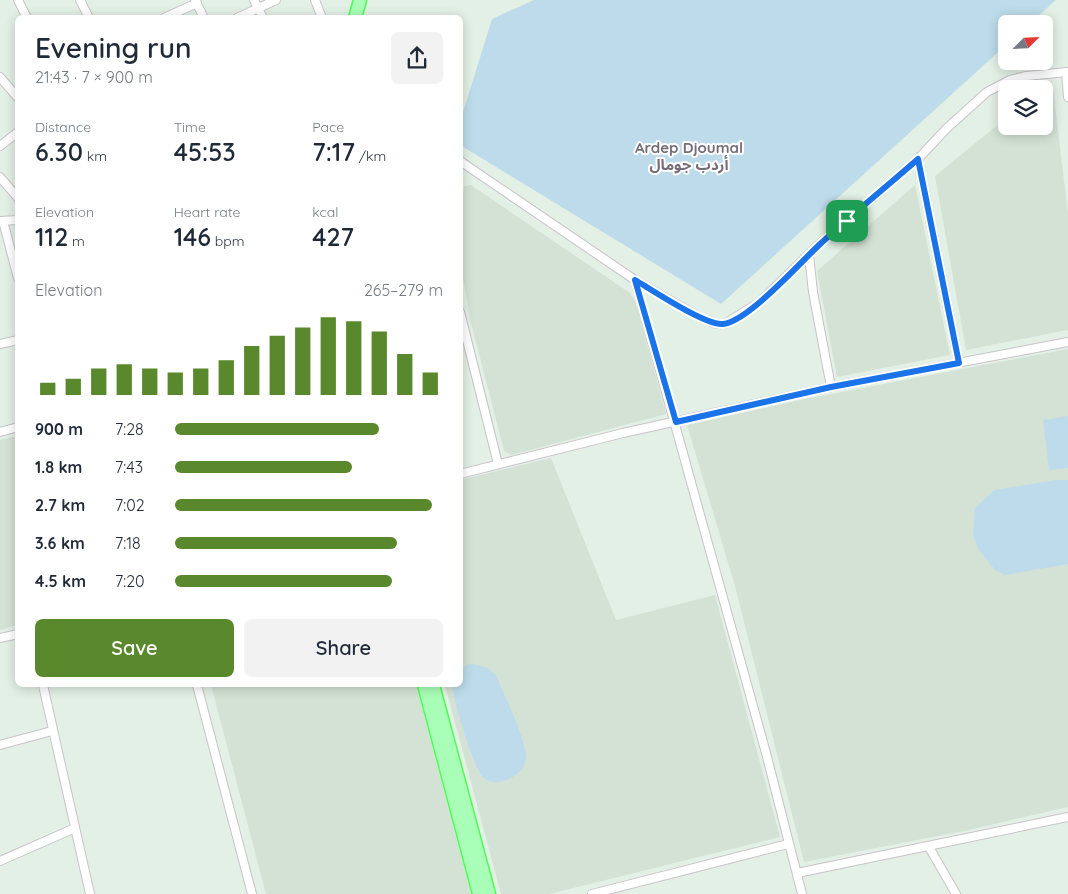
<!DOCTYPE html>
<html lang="en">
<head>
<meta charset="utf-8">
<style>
  :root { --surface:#fff; --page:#f2f2f3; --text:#1f2937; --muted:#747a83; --accent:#5a882c }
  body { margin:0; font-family:Quicksand,"Noto Sans Arabic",sans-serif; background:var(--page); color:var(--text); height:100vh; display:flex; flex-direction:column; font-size:19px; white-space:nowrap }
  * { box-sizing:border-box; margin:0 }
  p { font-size:16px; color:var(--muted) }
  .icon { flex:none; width:28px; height:28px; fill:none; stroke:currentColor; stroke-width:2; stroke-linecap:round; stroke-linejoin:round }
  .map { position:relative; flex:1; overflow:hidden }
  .sheet { position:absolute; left:15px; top:15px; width:448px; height:672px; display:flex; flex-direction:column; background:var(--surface); border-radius:8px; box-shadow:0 2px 12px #0003 }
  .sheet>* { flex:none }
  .needle { width:32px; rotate:66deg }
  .tools { position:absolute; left:998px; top:15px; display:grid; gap:10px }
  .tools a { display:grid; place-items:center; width:55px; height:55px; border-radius:8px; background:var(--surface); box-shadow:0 2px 12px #0003; font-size:25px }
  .pin { position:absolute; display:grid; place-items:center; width:42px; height:42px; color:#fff; margin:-21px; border-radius:10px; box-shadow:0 2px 8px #0006 }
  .round { display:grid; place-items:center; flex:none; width:52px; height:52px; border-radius:8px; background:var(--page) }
  .headline { display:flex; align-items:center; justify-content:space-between; height:85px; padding:0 20px }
  h1 { font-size:28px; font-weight:600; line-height:38px }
  .metrics { display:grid; grid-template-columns:repeat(3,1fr); gap:8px; height:85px; padding:5px 20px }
  .metrics div { display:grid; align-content:center }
  .metrics b { font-size:25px; font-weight:600 }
  .metrics small { font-size:14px; font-weight:400 }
  .metrics p { font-size:14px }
  .chart { height:140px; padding:10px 20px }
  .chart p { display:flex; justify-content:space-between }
  .chart svg { width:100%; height:90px; margin-top:5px; stroke:var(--accent); stroke-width:6 }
  .cta { display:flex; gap:10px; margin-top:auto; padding:10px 20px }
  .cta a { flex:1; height:58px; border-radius:8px; background:var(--accent); color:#fff; font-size:20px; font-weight:600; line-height:58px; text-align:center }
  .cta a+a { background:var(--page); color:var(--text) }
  ul { padding:0 20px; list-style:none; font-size:16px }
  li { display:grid; grid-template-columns:80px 60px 1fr; align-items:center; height:38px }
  li i { height:12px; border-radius:6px; background:var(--accent) }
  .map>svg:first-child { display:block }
  .education { fill:#d4e2d5 }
  .green { fill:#bddbea }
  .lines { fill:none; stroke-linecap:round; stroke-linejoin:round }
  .minor-casing { stroke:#cac2cb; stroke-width:10 }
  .primary-casing { stroke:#4dff55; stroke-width:15 }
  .minor { stroke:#fff; stroke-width:8 }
  .primary { stroke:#a9ffb7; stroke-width:12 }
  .route-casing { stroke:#fff; stroke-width:10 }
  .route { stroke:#1a73e8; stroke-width:6 }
  .labels { text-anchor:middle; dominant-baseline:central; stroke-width:4; stroke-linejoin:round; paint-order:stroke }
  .neighbourhood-label { font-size:15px; font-weight:bold; fill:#766c78; stroke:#fff }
</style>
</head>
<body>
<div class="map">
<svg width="1068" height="894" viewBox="0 0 1068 894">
  <rect width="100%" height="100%" fill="#e3f0e5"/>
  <!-- education -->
  <g class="education">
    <path d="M1052 80 1068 214V330L966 350 935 176 1006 118V126H1044V89H1042Z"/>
    <path d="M471 185 630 293 636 303 666 414 511 455 504 451 470 319 461 266 460 216 464 186Z"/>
    <path d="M915 185 950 355 837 377 817 271Z"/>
    <path d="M1068 349V807L969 830 804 862 735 586 687 425 800 400Z"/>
    <path d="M17 436V625L0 630V440Z"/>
    <path d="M551 458 616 620 715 595 780 837 549 894H501L445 685H460V480Z"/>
    <path d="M211 685H416L471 894H266Z"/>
  </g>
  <!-- green -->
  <g class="green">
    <path d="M534 0H1056L1029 24H1006V45L721 304 460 145V122L492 19Z"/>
    <path d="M1068 416V468L1049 470 1043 420Z"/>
    <path d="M1057 480H1068V564L1005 575 995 570 978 549 973 534 975 508 994 490Z"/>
    <path d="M474 664 488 668 496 675C506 700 521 728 526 754 529 774 495 792 482 776 473 765 452 699 453 685H460V671L467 665Z"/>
  </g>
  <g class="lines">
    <defs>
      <g id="minor">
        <path d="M18 0 27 18"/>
        <path d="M80 0 89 18"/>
        <path d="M195 0 204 18"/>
        <path d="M254 0 263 18"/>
        <path d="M315 0 322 18"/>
        <path d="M164 18 197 3"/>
        <path d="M237 18 276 0"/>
        <path d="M1066 72 1068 97"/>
        <path d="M0 77 18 98"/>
        <path d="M0 146 18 132"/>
        <path d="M918 159 959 363"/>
        <path d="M460 161 635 280 701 318 717 324H725L760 302 817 246 918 159 947 128 987 92 1010 80 1026 76 1068 72"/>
        <path d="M0 177 18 198"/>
        <path d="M0 221 18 220"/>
        <path d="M3 221 18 278"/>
        <path d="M809 255 813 292 831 387"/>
        <path d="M635 280 766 753 802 894"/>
        <path d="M460 312 498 464"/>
        <path d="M0 344 18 340"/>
        <path d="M0 432 18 427"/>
        <path d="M460 474 623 433 831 387 1068 342"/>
        <path d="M0 638 18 634"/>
        <path d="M43 685 90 894"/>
        <path d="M197 685 252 894"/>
        <path d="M0 745 52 731"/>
        <path d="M929 847 956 894"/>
        <path d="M0 861 75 828"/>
        <path d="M797 873 1068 817"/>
        <path d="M592 894 788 844"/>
      </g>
      <g id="primary">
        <path d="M355 18 360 0"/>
        <path d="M424 685 479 894"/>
        <path d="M433 685 489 894"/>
      </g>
    </defs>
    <!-- minor casing -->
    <use href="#minor" class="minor-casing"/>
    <!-- primary casing -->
    <use href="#primary" class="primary-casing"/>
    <!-- minor -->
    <use href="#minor" class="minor"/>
    <!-- primary -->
    <use href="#primary" class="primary"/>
  </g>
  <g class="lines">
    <defs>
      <path id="route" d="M918 159 959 363 831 387 676 422 635 280C652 290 706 326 723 324 748 321 798 265 817 247 850 216 885 188 918 159Z"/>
    </defs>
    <!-- route casing -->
    <use href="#route" class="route-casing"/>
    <!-- route -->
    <use href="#route" class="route"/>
  </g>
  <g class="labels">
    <!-- neighbourhood labels -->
    <g class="neighbourhood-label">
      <text x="689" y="147">Ardep Djoumal<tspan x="689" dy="17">أردب جومال</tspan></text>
    </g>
  </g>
</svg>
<div class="tools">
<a><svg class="needle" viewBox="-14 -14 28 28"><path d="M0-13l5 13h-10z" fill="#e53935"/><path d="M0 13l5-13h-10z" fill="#747a83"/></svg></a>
<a><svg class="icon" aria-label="layers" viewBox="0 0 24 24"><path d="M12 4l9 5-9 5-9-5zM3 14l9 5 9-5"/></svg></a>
</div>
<div class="pin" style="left:847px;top:221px;background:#1e9e55"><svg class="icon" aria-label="arrive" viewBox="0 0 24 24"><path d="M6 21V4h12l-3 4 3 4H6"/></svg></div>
<section class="sheet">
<div class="headline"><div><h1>Evening run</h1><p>21:43 · 7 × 900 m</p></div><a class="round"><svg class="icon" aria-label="share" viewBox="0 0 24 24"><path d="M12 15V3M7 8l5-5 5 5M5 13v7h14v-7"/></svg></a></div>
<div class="metrics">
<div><p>Distance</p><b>6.30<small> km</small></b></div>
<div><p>Time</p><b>45:53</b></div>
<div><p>Pace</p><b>7:17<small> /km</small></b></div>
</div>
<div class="metrics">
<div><p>Elevation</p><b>112<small> m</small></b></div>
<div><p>Heart rate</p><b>146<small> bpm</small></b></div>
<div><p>kcal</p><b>427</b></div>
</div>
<div class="chart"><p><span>Elevation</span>265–279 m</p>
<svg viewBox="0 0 160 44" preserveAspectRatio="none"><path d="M5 44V38M15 44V36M25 44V31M35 44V29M45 44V31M55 44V33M65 44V31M75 44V27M85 44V20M95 44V15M105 44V11M115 44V6M125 44V8M135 44V13M145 44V24M155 44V33"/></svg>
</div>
<ul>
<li><b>900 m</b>7:28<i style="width:76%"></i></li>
<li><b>1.8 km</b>7:43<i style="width:66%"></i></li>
<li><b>2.7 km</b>7:02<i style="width:96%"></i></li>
<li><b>3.6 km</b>7:18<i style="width:83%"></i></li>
<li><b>4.5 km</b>7:20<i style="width:81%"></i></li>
</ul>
<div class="cta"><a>Save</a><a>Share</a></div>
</section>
</div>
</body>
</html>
